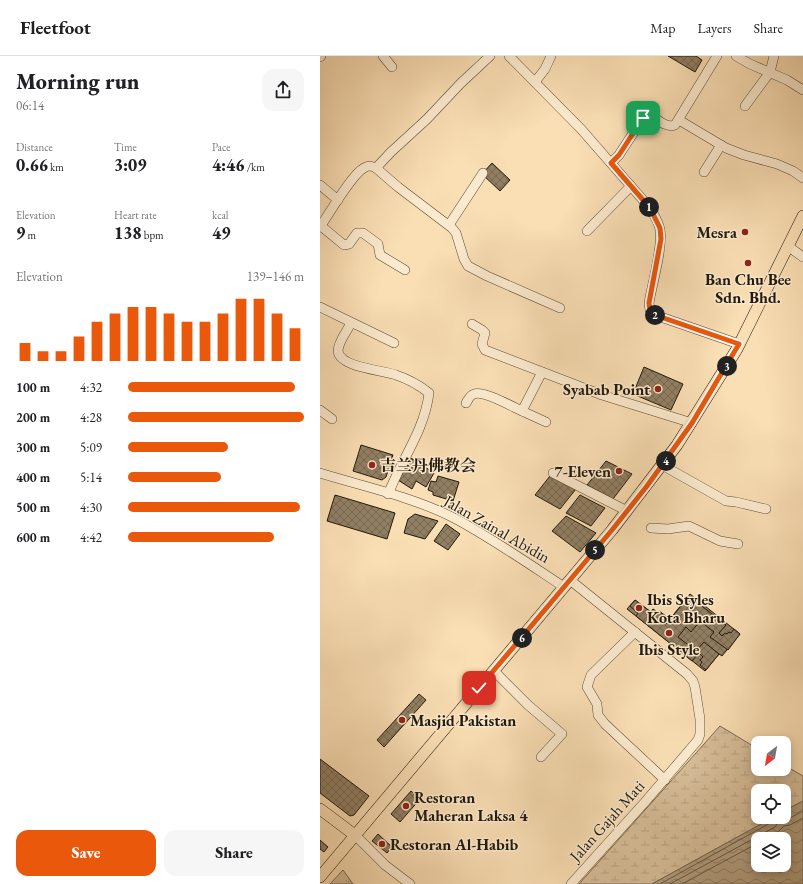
<!DOCTYPE html>
<html lang="en">
<head>
<meta charset="utf-8">
<style>
  :root { --surface:#fff; --page:#f6f6f6; --text:#202124; --muted:#757577; --line:#e0e0e0; --accent:#ea580c }
  body { margin:0; font-family:"EB Garamond","Noto Serif SC",serif; background:var(--page); color:var(--text); height:100vh; display:flex; flex-direction:column; font-size:15px; white-space:nowrap }
  * { box-sizing:border-box; margin:0 }
  p { font-size:13px; color:var(--muted) }
  .icon { flex:none; width:22px; height:22px; fill:none; stroke:currentColor; stroke-width:2; stroke-linecap:round; stroke-linejoin:round }
  .map { position:relative; flex:1; overflow:hidden }
  .drawer { display:flex; flex-direction:column; background:var(--surface); width:320px }
  .drawer>* { flex:none }
  .needle { width:26px; rotate:211deg }
  .buttons { position:absolute; left:431px; top:680px; display:grid; gap:8px }
  .buttons a { display:grid; place-items:center; width:40px; height:40px; border-radius:8px; background:var(--surface); box-shadow:0 2px 10px #0003; font-size:20px }
  .pin { position:absolute; display:grid; place-items:center; width:34px; height:34px; color:#fff; margin:-17px; border-radius:8px; box-shadow:0 2px 6px #0006 }
  .km { position:absolute; width:20px; height:20px; margin:-10px; border-radius:50%; background:#222; color:#fff; font-size:11px; line-height:20px; text-align:center }
  .round { display:grid; place-items:center; flex:none; width:42px; height:42px; border-radius:12px; background:var(--page) }
  .head { display:flex; align-items:center; justify-content:space-between; height:68px; padding:0 16px }
  h1 { font-size:22px; font-weight:800; line-height:30px }
  .metrics { display:grid; grid-template-columns:repeat(3,1fr); gap:6px; height:68px; padding:4px 16px }
  .metrics div { display:grid; align-content:center }
  .metrics b { font-size:17px; font-weight:800 }
  .metrics small { font-size:11px; font-weight:400 }
  .metrics p { font-size:11px }
  .chart { height:112px; padding:8px 16px }
  .chart p { display:flex; justify-content:space-between }
  .chart svg { width:100%; height:72px; margin-top:4px; stroke:var(--accent); stroke-width:6 }
  .primary-button { display:flex; gap:8px; margin-top:auto; padding:8px 16px }
  .primary-button a { flex:1; height:46px; border-radius:12px; background:var(--accent); color:#fff; font-size:16px; font-weight:800; line-height:46px; text-align:center }
  .primary-button a+a { background:var(--page); color:var(--text) }
  ul { padding:0 16px; list-style:none; font-size:13px }
  li { display:grid; grid-template-columns:64px 48px 1fr; align-items:center; height:30px }
  li i { height:10px; border-radius:5px; background:var(--accent) }
  header { display:flex; align-items:center; gap:24px; box-sizing:border-box; height:56px; padding:0 20px; background:var(--surface); border-bottom:1px solid var(--line) }
  header strong { font-size:19px }
  nav { display:flex; gap:22px; margin-inline-start:auto; font-size:14px }
  main { display:flex; flex:1; min-height:0 }
  .map>svg:first-child { display:block }
  .grass { fill:url(#grass-tufts); stroke:#7a6a52 }
  .wetland { fill:url(#wetland-marsh); stroke:#7a6a52 }
  .water { fill:url(#water-waves); stroke:#76674f; fill-rule:evenodd }
  .lines { fill:none; stroke-linecap:round; stroke-linejoin:round }
  .shore { stroke:#685a44; stroke-width:1 }
  .building { fill:url(#building-cross-hatch); stroke:#20180c }
  .minor-casing { stroke:#564a36; stroke-width:10 }
  .major-casing { stroke:#20180c; stroke-width:12 }
  .minor { stroke:#fceace; stroke-width:9 }
  .major { stroke:#fadeb4; stroke-width:11 }
  .route-casing { stroke:#fff; stroke-width:8 }
  .route { stroke:#ea580c; stroke-width:5 }
  .poi-dot { fill:#8f2418; stroke:#fceace; stroke-width:1.5 }
  .labels { text-anchor:middle; dominant-baseline:central; stroke-width:3; stroke-linejoin:round; paint-order:stroke }
  .poi-label { font-size:16px; font-weight:bold; fill:#20180c; stroke:#fceace; text-anchor:start }
  .street-label { font-size:16px; fill:#20180c; stroke:#fceace }
</style>
</head>
<body>
<header>
<strong>Fleetfoot</strong>
<nav><a>Map</a><a>Layers</a><a>Share</a></nav>
</header>
<main>
<section class="drawer">
<div class="head"><div><h1>Morning run</h1><p>06:14</p></div><a class="round"><svg class="icon" aria-label="share" viewBox="0 0 24 24"><path d="M12 15V3M7 8l5-5 5 5M5 13v7h14v-7"/></svg></a></div>
<div class="metrics">
<div><p>Distance</p><b>0.66<small> km</small></b></div>
<div><p>Time</p><b>3:09</b></div>
<div><p>Pace</p><b>4:46<small> /km</small></b></div>
</div>
<div class="metrics">
<div><p>Elevation</p><b>9<small> m</small></b></div>
<div><p>Heart rate</p><b>138<small> bpm</small></b></div>
<div><p>kcal</p><b>49</b></div>
</div>
<div class="chart"><p><span>Elevation</span>139–146 m</p>
<svg viewBox="0 0 160 44" preserveAspectRatio="none"><path d="M5 44V33M15 44V38M25 44V38M35 44V29M45 44V20M55 44V15M65 44V11M75 44V11M85 44V15M95 44V20M105 44V20M115 44V15M125 44V6M135 44V6M145 44V15M155 44V24"/></svg>
</div>
<ul>
<li><b>100 m</b>4:32<i style="width:95%"></i></li>
<li><b>200 m</b>4:28<i style="width:100%"></i></li>
<li><b>300 m</b>5:09<i style="width:57%"></i></li>
<li><b>400 m</b>5:14<i style="width:53%"></i></li>
<li><b>500 m</b>4:30<i style="width:98%"></i></li>
<li><b>600 m</b>4:42<i style="width:83%"></i></li>
</ul>
<div class="primary-button"><a>Save</a><a>Share</a></div>
</section>
<div class="map">
<svg width="483" height="828" viewBox="0 0 483 828">
  <defs>
    <pattern id="grass-tufts" width="24" height="20" patternUnits="userSpaceOnUse"><rect width="24" height="20" fill="#d5bc97"/><path d="M3 7l-1-3M5 7V3M7 7l1-3M15 17l-1-3M17 17v-4M19 17l1-3" fill="none" stroke="#b7a181"/></pattern>
    <pattern id="wetland-marsh" width="20" height="14" patternUnits="userSpaceOnUse"><rect width="20" height="14" fill="#d5bc97"/><path d="M1 5h8M5 5V1M11 12h8M15 12V8" fill="none" stroke="#b7a181"/></pattern>
    <pattern id="water-waves" width="16" height="10" patternUnits="userSpaceOnUse"><rect width="16" height="10" fill="#b09b7b"/><path d="M0 5q4-4 8 0t8 0" fill="none" stroke="#8f7d63"/></pattern>
    <pattern id="building-cross-hatch" width="8" height="8" patternUnits="userSpaceOnUse"><rect width="8" height="8" fill="#917f63"/><path d="M0 0l8 8M0 8l8-8" fill="none" stroke="#766750"/></pattern>
  </defs>
  <rect width="100%" height="100%" fill="#fadeb4"/>
  <filter id="stains"><feTurbulence type="fractalNoise" baseFrequency=".005" numOctaves="4"/><feColorMatrix values="0 0 0 0 .2 0 0 0 0 .09 0 0 0 0 .02 0 0 0 .5 -.17"/></filter>
  <radialGradient id="worn" r=".72"><stop offset=".6" stop-color="#630" stop-opacity="0"/><stop offset="1" stop-color="#630" stop-opacity=".3"/></radialGradient>
  <!-- grass -->
  <path class="grass" d="M23 814 33 828H10Z"/>
  <!-- wetland -->
  <path class="wetland" d="M400 670 438 693V713H464V709L483 720V745L464 755V735H438V761H454L332 828H259Z"/>
  <!-- water -->
  <path class="water" d="M483 745V828H332L454 761H464V755ZM438 783H464V809H438Z"/>
  <g class="lines">
    <!-- shore -->
    <g class="shore">
      <path d="M445 783 458 776 464 770 470 769 483 762"/>
      <path d="M340 828 452 766 455 761"/>
      <path d="M350 828 455 771 460 763H468L483 755"/>
      <path d="M362 828 438 787"/>
    </g>
  </g>
  <!-- building -->
  <g class="building">
    <path d="M348 0H376L382 4 375 16Z"/>
    <path d="M172 107 190 124 180 135 162 118Z"/>
    <path d="M324 311 363 328 351 354 313 338Z"/>
    <path d="M41 389 73 399 66 421 62 424 33 415Z"/>
    <path d="M91 402 114 417 106 431 96 425 92 433 78 424Z"/>
    <path d="M286 405 312 418 293 443 267 429Z"/>
    <path d="M118 420 139 426 133 445 113 439V436L108 434 111 425 116 426Z"/>
    <path d="M230 420 256 433 240 453 215 439Z"/>
    <path d="M15 439 75 457 67 483 7 465Z"/>
    <path d="M260 439 285 452 271 470 246 457Z"/>
    <path d="M95 458 118 465 105 483 84 477 88 463Z"/>
    <path d="M246 460 276 477 260 496 232 475Z"/>
    <path d="M126 468 140 478 128 494 114 485Z"/>
    <path d="M370 538 420 578 402 600 399 598 385 615 307 553 315 544 331 556 333 553 338 557 339 555 350 563Z"/>
    <path d="M369 540 406 569 399 577 402 580 405 577 407 578 409 576 411 577 414 573 420 578 408 594 390 581 394 576 380 565 371 576 366 571 358 581 376 595 384 586 399 598 386 614 380 609 382 606 380 604 383 601 379 597 372 605 316 560 318 557 310 550 315 544 331 556 333 553 338 557 339 555 345 560 341 564 346 568Z"/>
    <path d="M99 638 106 644 64 691 57 684Z"/>
    <path d="M0 703 49 740 34 759 30 760 0 737Z"/>
    <path d="M91 735 100 743 80 766 71 758Z"/>
    <path d="M58 778 72 791 67 797 52 785Z"/>
    <path d="M0 784 8 791 4 796 0 793Z"/>
  </g>
  <g class="lines">
    <defs>
      <g id="minor">
        <path d="M63 0 72 11"/>
        <path d="M189 0 261 73 330 152C334 159 339 166 340 174 343 192 332 228 329 247L330 254 335 259 419 288"/>
        <path d="M416 0 430 8 467 24 483 34"/>
        <path d="M0 1 1 0"/>
        <path d="M215 26 225 13 231 0"/>
        <path d="M425 50 450 16 454 0"/>
        <path d="M359 64 406 92 424 99 457 108 473 115 483 122"/>
        <path d="M291 107 299 99 323 62 331 59C338 64 346 72 355 69L397 0"/>
        <path d="M56 112 71 96 107 63 141 27 170 0"/>
        <path d="M384 116 401 89"/>
        <path d="M0 129 18 144"/>
        <path d="M129 169 163 117"/>
        <path d="M1 170 24 189 29 188 37 177H43L58 188 60 199 85 214"/>
        <path d="M0 171C9 158 32 118 44 112 49 109 52 110 56 112L78 131 132 172 136 177 144 203 148 210 167 220 240 252"/>
        <path d="M267 175 311 130"/>
        <path d="M469 191 483 201"/>
        <path d="M0 251 74 287"/>
        <path d="M31 267C27 275 18 286 18 295 20 312 64 314 76 319 88 323 99 329 109 337 106 362 95 383 84 404 78 415 73 427 68 438"/>
        <path d="M152 268 162 274 165 277 162 288 165 294 282 339 372 367"/>
        <path d="M146 347C148 344 150 339 154 338 163 334 193 351 202 355L222 316"/>
        <path d="M0 354 12 363"/>
        <path d="M202 355 226 366"/>
        <path d="M342 409 406 445 416 446 446 453"/>
        <path d="M0 417C45 431 94 441 136 463 173 483 209 508 244 531"/>
        <path d="M233 417 307 455"/>
        <path d="M331 472 348 473 369 470 400 485 418 488"/>
        <path d="M250 524 367 618 373 625 375 631 380 663V678L378 684 325 746 251 828"/>
        <path d="M315 576 271 619 267 631 277 648 278 659 285 668 345 724"/>
        <path d="M174 615 208 649 242 678 221 701"/>
        <path d="M36 780 65 809 90 828"/>
      </g>
      <g id="major">
        <path d="M0 753 36 780"/>
        <path d="M0 821 292 474 357 389 417 293 483 160"/>
      </g>
    </defs>
    <!-- minor casing -->
    <use href="#minor" class="minor-casing"/>
    <!-- major casing -->
    <use href="#major" class="major-casing"/>
    <!-- minor -->
    <use href="#minor" class="minor"/>
    <!-- major -->
    <use href="#major" class="major"/>
  </g>
  <g class="lines">
    <defs>
      <path id="route" d="M159 632 292 474 327 430 372 367 419 288 335 259 330 254 329 247 341 183 340 172 330 152 291 107 299 99 323 62"/>
    </defs>
    <!-- route casing -->
    <use href="#route" class="route-casing"/>
    <!-- route -->
    <use href="#route" class="route"/>
  </g>
  <!-- markers -->
  <g class="poi-dot">
    <circle cx="425" cy="176" r="4"/>
    <circle cx="428" cy="207" r="4"/>
    <circle cx="338" cy="333" r="4"/>
    <circle cx="52" cy="409" r="4"/>
    <circle cx="299" cy="415" r="4"/>
    <circle cx="319" cy="552" r="4"/>
    <circle cx="349" cy="577" r="4"/>
    <circle cx="82" cy="664" r="4"/>
    <circle cx="86" cy="750" r="4"/>
    <circle cx="62" cy="788" r="4"/>
  </g>
  <g class="labels">
    <!-- poi labels -->
    <g class="poi-label">
      <text x="417" y="176" text-anchor="end">Mesra</text>
      <text x="428" y="223" text-anchor="middle">Ban Chu Bee<tspan x="428" dy="18">Sdn. Bhd.</tspan></text>
      <text x="330" y="333" text-anchor="end">Syabab Point</text>
      <text x="60" y="409">吉兰丹佛教会</text>
      <text x="291" y="415" text-anchor="end">7-Eleven</text>
      <text x="327" y="543">Ibis Styles<tspan x="327" dy="18">Kota Bharu</tspan></text>
      <text x="349" y="593" text-anchor="middle">Ibis Style</text>
      <text x="90" y="664">Masjid Pakistan</text>
      <text x="94" y="741">Restoran<tspan x="94" dy="18">Maheran Laksa 4</tspan></text>
      <text x="70" y="788">Restoran Al-Habib</text>
    </g>
    <!-- street labels -->
    <g class="street-label">
      <text transform="translate(177 473) rotate(30)">Jalan Zainal Abidin</text>
      <text transform="translate(287 765) rotate(-48)">Jalan Gajah Mati</text>
    </g>
  </g>
  <rect width="100%" height="100%" filter="url(#stains)"/>
  <rect width="100%" height="100%" fill="url(#worn)"/>
</svg>
<div class="buttons">
<a><svg class="needle" viewBox="-14 -14 28 28"><path d="M0-13l5 13h-10z" fill="#e53935"/><path d="M0 13l5-13h-10z" fill="#757577"/></svg></a>
<a><svg class="icon" aria-label="locate" viewBox="0 0 24 24"><circle cx="12" cy="12" r="6"/><path d="M12 2v4M12 18v4M2 12h4M18 12h4"/></svg></a>
<a><svg class="icon" aria-label="layers" viewBox="0 0 24 24"><path d="M12 4l9 5-9 5-9-5zM3 14l9 5 9-5"/></svg></a>
</div>
<div class="pin" style="left:323px;top:62px;background:#1e9e55"><svg class="icon" aria-label="arrive" viewBox="0 0 24 24"><path d="M6 21V4h12l-3 4 3 4H6"/></svg></div>
<div class="pin" style="left:159px;top:632px;background:#d93025"><svg class="icon" aria-label="check" viewBox="0 0 24 24"><path d="M5 12l5 5 9-10"/></svg></div>
<b class="km" style="left:329px;top:151px">1</b>
<b class="km" style="left:335px;top:259px">2</b>
<b class="km" style="left:407px;top:310px">3</b>
<b class="km" style="left:346px;top:405px">4</b>
<b class="km" style="left:275px;top:494px">5</b>
<b class="km" style="left:202px;top:582px">6</b>
</div>
</main>
</body>
</html>
